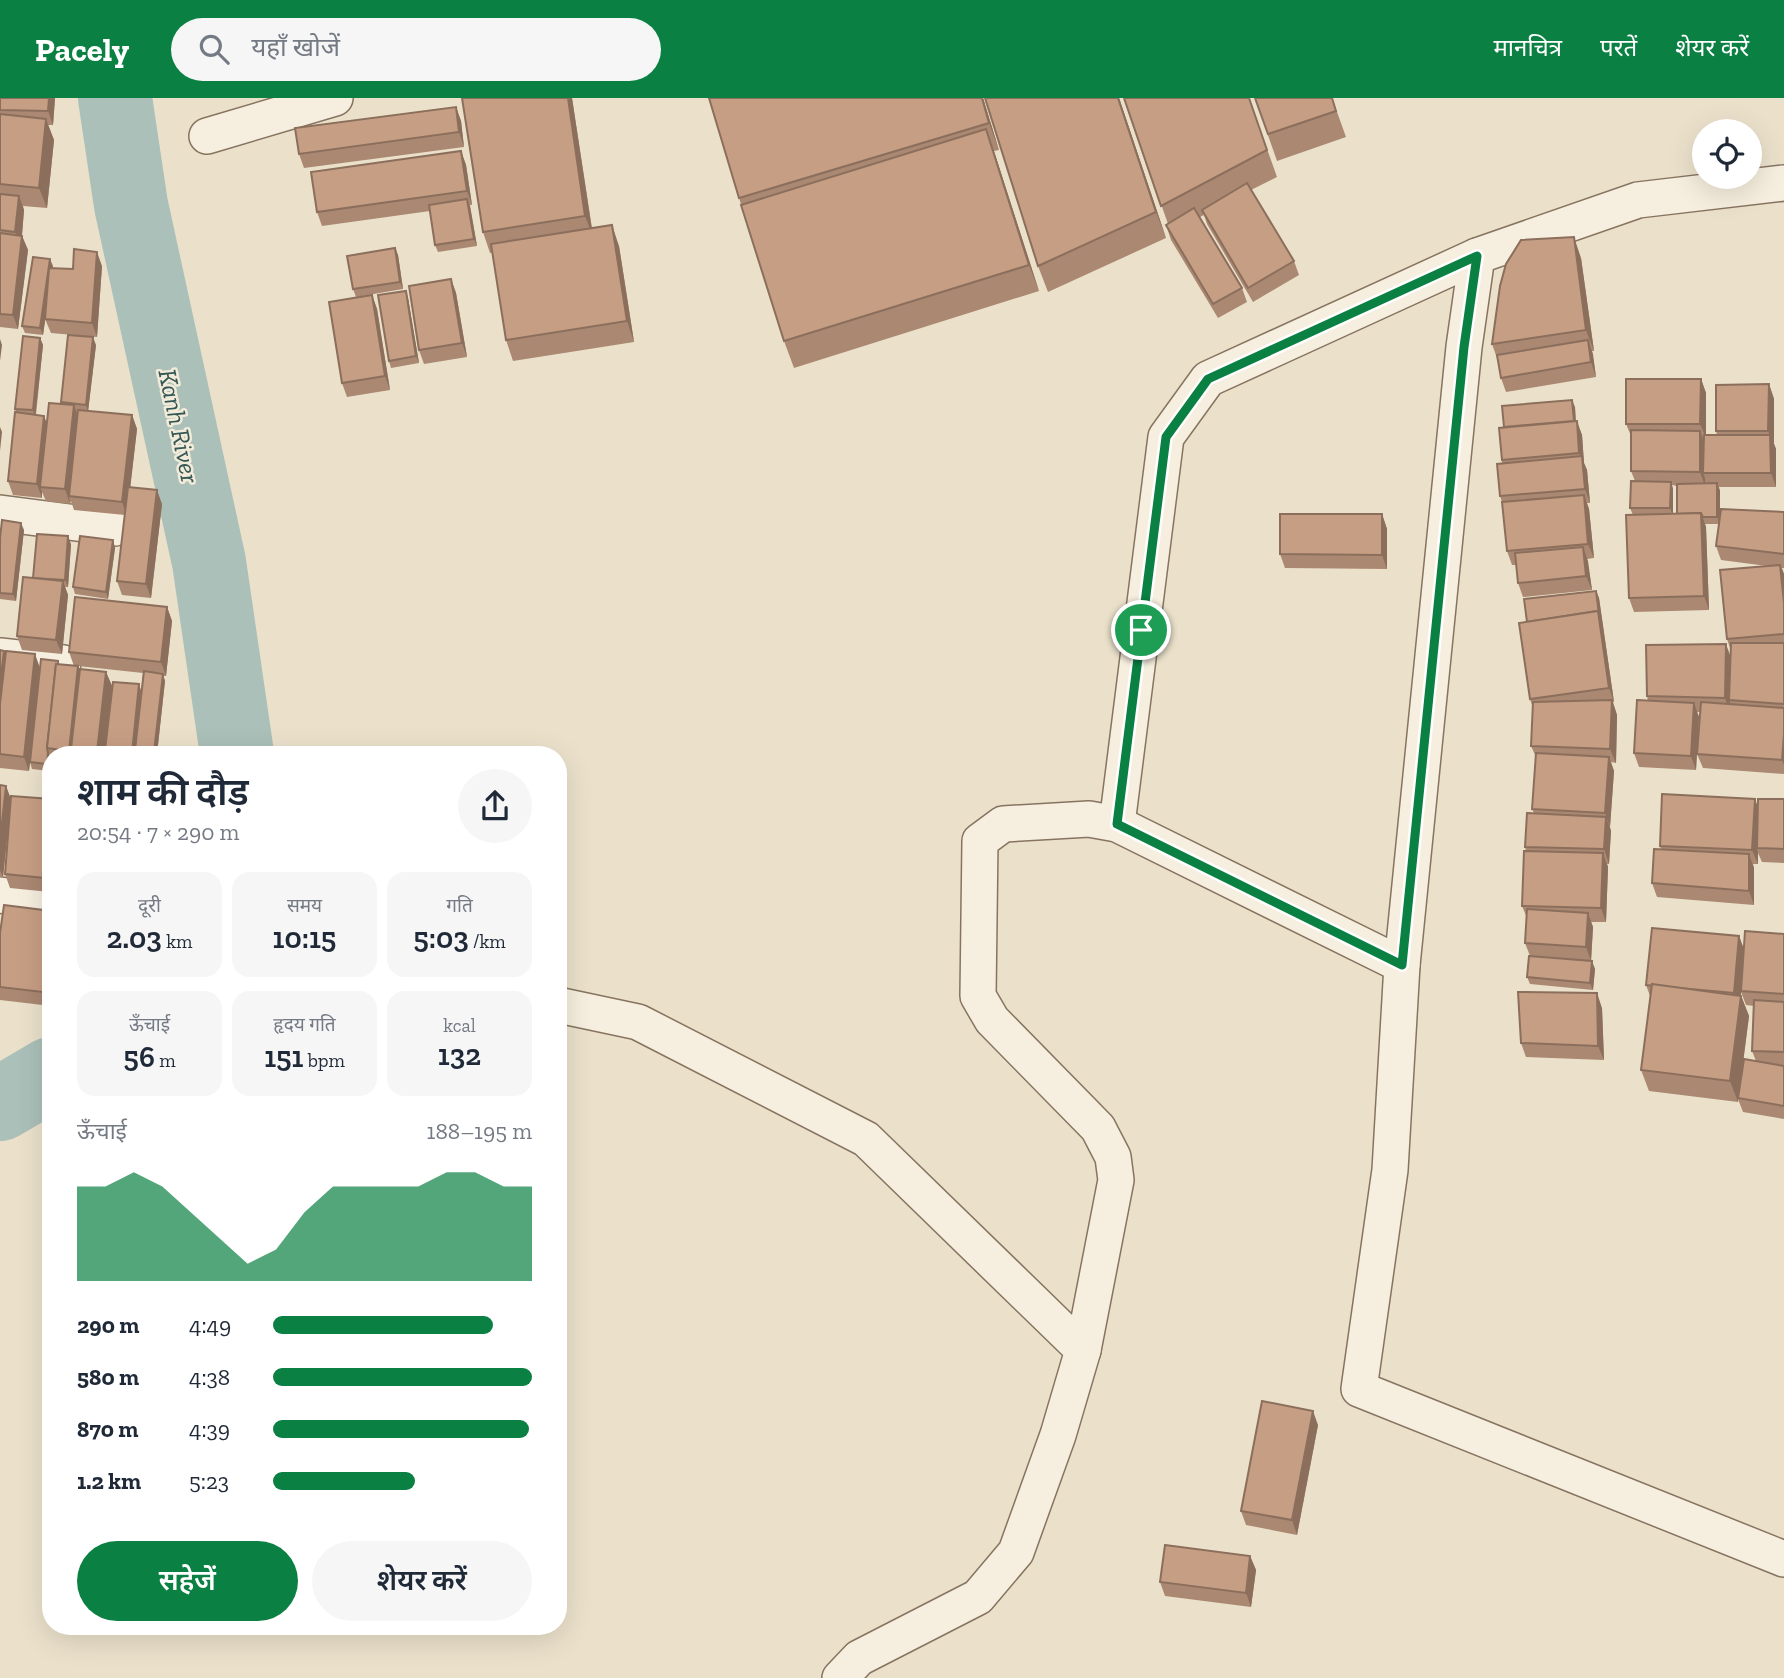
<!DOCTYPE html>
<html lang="hi">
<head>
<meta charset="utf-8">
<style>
  :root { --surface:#fff; --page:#f6f6f7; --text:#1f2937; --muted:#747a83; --accent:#0b8043 }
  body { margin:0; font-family:"Zilla Slab","Noto Sans Devanagari",serif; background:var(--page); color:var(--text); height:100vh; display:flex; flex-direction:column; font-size:26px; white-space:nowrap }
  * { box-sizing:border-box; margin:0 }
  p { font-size:23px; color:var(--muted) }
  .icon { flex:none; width:38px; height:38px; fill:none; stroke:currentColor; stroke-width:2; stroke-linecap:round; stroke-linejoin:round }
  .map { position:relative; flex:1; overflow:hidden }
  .side { position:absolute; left:42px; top:648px; width:525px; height:889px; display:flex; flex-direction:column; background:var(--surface); border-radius:28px; box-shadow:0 7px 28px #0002 }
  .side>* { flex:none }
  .controls { position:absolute; left:1692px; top:21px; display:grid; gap:14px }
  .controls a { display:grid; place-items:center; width:70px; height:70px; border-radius:50%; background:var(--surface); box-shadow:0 7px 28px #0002; font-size:35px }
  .pin { position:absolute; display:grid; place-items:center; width:60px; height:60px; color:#fff; margin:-30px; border:4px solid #fff; border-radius:50%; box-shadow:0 2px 7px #0007 }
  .round { display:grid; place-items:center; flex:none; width:74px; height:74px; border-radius:37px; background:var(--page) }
  .summary { display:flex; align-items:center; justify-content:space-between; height:119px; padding:0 35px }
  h1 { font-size:38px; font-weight:600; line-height:52px }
  .figures { display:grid; grid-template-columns:repeat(3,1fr); gap:10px; height:119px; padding:7px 35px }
  .figures div { display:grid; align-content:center; border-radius:18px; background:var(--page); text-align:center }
  .figures b { font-size:30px; font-weight:600 }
  .figures small { font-size:19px; font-weight:400 }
  .figures p { font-size:19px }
  .chart { height:196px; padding:14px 35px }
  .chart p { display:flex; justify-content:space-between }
  .chart svg { width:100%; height:126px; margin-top:7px; fill:var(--accent); opacity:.7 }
  .button { display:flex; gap:14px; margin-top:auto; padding:14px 35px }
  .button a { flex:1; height:80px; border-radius:42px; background:var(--accent); color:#fff; font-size:28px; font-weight:600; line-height:80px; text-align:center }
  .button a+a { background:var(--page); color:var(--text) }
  ul { padding:0 35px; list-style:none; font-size:23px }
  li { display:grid; grid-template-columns:112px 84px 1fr; align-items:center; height:52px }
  li i { height:18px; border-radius:9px; background:var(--accent) }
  header { display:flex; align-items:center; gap:42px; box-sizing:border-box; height:98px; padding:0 35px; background:var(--accent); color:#fff }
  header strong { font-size:33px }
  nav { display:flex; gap:38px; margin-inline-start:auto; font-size:24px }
  .search { width:490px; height:63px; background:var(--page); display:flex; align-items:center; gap:18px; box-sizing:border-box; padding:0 24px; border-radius:38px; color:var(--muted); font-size:26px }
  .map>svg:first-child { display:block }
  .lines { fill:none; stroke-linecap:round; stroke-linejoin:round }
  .river { stroke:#abc0b9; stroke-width:74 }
  .minor-casing { stroke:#867460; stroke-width:38 }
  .minor { stroke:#f6eede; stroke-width:35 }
  .wall { fill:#aa8872; fill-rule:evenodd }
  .shaded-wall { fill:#8b6f5c }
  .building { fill:#c69e84; stroke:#8b6f5c; stroke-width:2 }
  .route-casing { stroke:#fff; stroke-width:14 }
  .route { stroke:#0b8043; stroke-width:9 }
  .labels { text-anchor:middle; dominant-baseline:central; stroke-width:5; stroke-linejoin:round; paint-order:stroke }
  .water-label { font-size:26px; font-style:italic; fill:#335754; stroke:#f3ebda }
</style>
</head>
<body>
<header>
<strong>Pacely</strong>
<div class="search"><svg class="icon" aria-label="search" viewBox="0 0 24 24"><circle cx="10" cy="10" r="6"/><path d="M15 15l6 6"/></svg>यहाँ खोजें</div>
<nav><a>मानचित्र</a><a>परतें</a><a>शेयर करें</a></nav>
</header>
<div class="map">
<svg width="1784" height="1580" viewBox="0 0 1784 1580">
  <rect width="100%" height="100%" fill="#ebe1cb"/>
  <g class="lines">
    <!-- river -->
    <g class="river">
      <path d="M115 0 131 107 209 464 237 656"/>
      <path d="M0 1006 51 976"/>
    </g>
    <defs>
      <g id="minor">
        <path d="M207 38 335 0"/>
        <path d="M1784 85 1638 102 1477 158 1464 249 1402 867 1390 1072 1359 1291 1784 1461"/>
        <path d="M0 415 115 430"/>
        <path d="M0 558 63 565"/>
        <path d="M1117 726 1166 339 1208 281 1477 158"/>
        <path d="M0 797 51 804"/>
        <path d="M558 907 638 924 866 1041 1083 1252 1058 1337 1016 1454 978 1499 859 1560 840 1580"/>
        <path d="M1083 1252 1116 1082 1113 1059 1098 1030 992 922 978 898 980 743 1003 726 1089 721 1117 726 1402 867"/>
      </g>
    </defs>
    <!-- minor casing -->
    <use href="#minor" class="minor-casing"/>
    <!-- minor -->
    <use href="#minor" class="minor"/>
  </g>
  <!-- wall -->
  <g class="wall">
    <path d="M0 0H55L53 27H48L54 42 47 110 23 108 24 112 22 138 28 152 18 231 0 229Z"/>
    <path d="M462 0H572L592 130 619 148 634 244 513 263 506 242 492 155H490L483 134Z"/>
    <path d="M983 0 999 52 994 53 1039 193 794 270 784 243 739 100Z"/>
    <path d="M985 0H1119L1166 140 1048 194 1038 168Z"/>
    <path d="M1124 0H1249L1277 79 1251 92 1294 163 1299 177 1253 204 1207 126 1204 117 1200 119 1242 190 1247 204 1218 220 1171 142 1166 127 1168 126Z"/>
    <path d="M1255 0H1332L1346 39 1277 63Z"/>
    <path d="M456 9 461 23 464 49 304 70 299 56Z"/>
    <path d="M461 53 466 67 472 107H470L477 148 438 154 435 147 430 113 322 128 317 114Z"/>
    <path d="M395 150 398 157 403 191 356 199 353 191Z"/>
    <path d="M1581 160 1594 253H1592L1596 279 1506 294 1501 280 1498 263 1492 246Z"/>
    <path d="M53 168V170L73 171 102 168 97 239 51 235 45 221 46 215 43 237 25 235 22 228Z"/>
    <path d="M451 181 456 195 467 259 424 266 419 252Z"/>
    <path d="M372 197 377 211 390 292 347 299 342 285Z"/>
    <path d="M408 200 419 265 391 270 389 263Z"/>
    <path d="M40 240 43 247 36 317 44 318 47 326 62 306 61 304 96 247 88 313 132 317 137 331 130 389 162 406 151 500 122 497 117 483 125 417 74 412 71 403 70 406 46 403 42 394V400L13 397 8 383 16 315 15 311Z"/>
    <path d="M1701 281 1706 295V337H1717L1716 333 1769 286 1774 301V346L1776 351V389H1719L1720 393V420L1784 414V470H1782L1784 476V676L1703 670 1697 656 1700 614H1697L1699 619 1696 672 1639 669 1634 655 1648 603 1647 598 1731 560V553L1727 541 1767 468 1721 462 1716 448 1719 426H1705L1706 429 1709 512 1634 514 1629 500 1633 417 1630 410 1635 383 1631 373V338L1626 326ZM1672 387 1677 388V415L1673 416V391Z"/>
    <path d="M1575 309 1576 323 1582 337 1584 365 1587 372 1590 405H1587L1589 411 1594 460 1587 461 1592 492 1523 499 1518 485 1517 467H1512L1507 453 1502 404 1500 398 1504 329Z"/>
    <path d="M1382 416 1387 431V471L1285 470 1280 456Z"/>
    <path d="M24 432 16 503 0 501V440Z"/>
    <path d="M113 442 115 450 108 501 75 496 73 489Z"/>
    <path d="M71 446 68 489H65L68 497 62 556 22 552 17 538 33 480Z"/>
    <path d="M1596 493 1599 500 1603 528 1614 604H1613L1617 617 1616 665 1611 664 1614 673 1610 729 1611 733 1609 766H1607L1608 769 1606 824H1591L1593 829 1591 863 1595 871 1593 892 1530 886 1527 879 1530 858 1525 845 1527 820 1522 808 1526 753 1525 749 1534 715 1532 711 1536 659 1531 648 1533 610 1530 601 1527 524Z"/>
    <path d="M167 509 172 523 166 578H163L165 583 157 656H137L135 653V656H106L105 652 139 586 141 593 143 575 78 568 80 571 106 574 112 588 104 656H51L49 673 32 671 30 664 32 644 29 673 0 670V552L4 553 5 557 40 570 59 566 74 568 69 554Z"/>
    <path d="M0 687 6 688 11 701H51L50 794 10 790 5 776 9 724 3 779H0Z"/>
    <path d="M1784 701V765L1762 764 1758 755V766H1753L1754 770V807L1657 799 1652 785 1661 751 1660 748 1758 709Z"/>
    <path d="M51 813V908L0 902V835Z"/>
    <path d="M1784 836V1021L1743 1014 1738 1001V1004L1649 993 1641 972 1650 898 1646 887 1739 838 1744 851ZM1741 894 1746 907 1754 908 1752 953 1756 963 1741 980 1749 918 1741 897Z"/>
    <path d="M1602 910 1604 962 1526 959 1521 945Z"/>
    <path d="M1318 1327 1297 1437 1246 1427 1241 1413Z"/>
    <path d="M1250 1458 1256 1472 1251 1509 1165 1498 1160 1484Z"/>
  </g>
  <!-- shaded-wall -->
  <g class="shaded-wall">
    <path d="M49 0H55L53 27 48 13Z"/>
    <path d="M568 0H572L593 139 585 118Z"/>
    <path d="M982 0H983L999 52 989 25Z"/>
    <path d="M1118 0H1119L1166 140 1156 114Z"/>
    <path d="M456 9 461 23 464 49 459 34Z"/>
    <path d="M46 21 54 42 47 110 39 90Z"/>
    <path d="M986 31 995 57 1039 193 1029 167Z"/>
    <path d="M461 53 466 67 472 107 467 93Z"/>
    <path d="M19 98 24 112 21 148 15 134Z"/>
    <path d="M467 101 470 109 477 148 474 141Z"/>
    <path d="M612 127 619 148 634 244 627 223Z"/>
    <path d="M22 138 28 152 18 231 13 217Z"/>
    <path d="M1574 139 1581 160 1594 253 1586 232Z"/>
    <path d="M395 150 398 157 403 191 400 184Z"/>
    <path d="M97 154 102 168 97 239 92 225Z"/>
    <path d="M50 161 53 168 43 237 40 230Z"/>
    <path d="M451 181 456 195 467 259 462 245Z"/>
    <path d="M406 193 408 200 419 265 416 258Z"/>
    <path d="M372 197 377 211 390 292 385 278Z"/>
    <path d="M93 239 96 247 88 314 86 307Z"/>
    <path d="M40 240 43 247 35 320 33 312Z"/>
    <path d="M0 241 2 247 0 263Z"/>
    <path d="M1588 242 1593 256 1596 279 1591 264Z"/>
    <path d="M1701 281 1706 295V340L1700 326Z"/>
    <path d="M1769 286 1774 301V346L1776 351V389L1771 375 1770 338 1768 333Z"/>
    <path d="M1572 302 1575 309 1576 334 1574 327Z"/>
    <path d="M74 307 79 322 69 398 70 406 65 391Z"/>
    <path d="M132 317 137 331 127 418 122 404Z"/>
    <path d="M44 318 49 332 40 389 42 394V400L37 386Z"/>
    <path d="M1577 323 1582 337 1584 365 1587 372 1590 405 1585 391 1582 363 1579 355Z"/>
    <path d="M0 329 2 334 0 353Z"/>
    <path d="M1700 333 1705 347 1703 375 1705 380V388L1700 374Z"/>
    <path d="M1671 384 1673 391V418L1670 410Z"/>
    <path d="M1717 385 1720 393V426L1717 419Z"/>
    <path d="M157 392 162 406 151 500 146 486Z"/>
    <path d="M1584 397 1589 411 1594 460 1588 446Z"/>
    <path d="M1701 415 1706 429 1709 512 1704 498Z"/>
    <path d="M1382 416 1387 431V471L1382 457Z"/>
    <path d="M21 425 24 432 16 503 13 496Z"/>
    <path d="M68 438 71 446 68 489 65 482Z"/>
    <path d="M113 442 115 450 108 501 106 494Z"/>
    <path d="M1583 449 1588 463 1592 492 1586 478Z"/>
    <path d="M1780 467 1784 476V505Z"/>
    <path d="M63 483 68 497 62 556 56 542Z"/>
    <path d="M1596 493 1599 500 1614 604 1609 590 1598 513Z"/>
    <path d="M167 509 172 523 166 578 161 564Z"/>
    <path d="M1726 546 1731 560 1729 602 1730 605V615L1725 600Z"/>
    <path d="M4 553 9 567 0 647V586Z"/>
    <path d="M35 556 40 570 29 673 24 659Z"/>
    <path d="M78 568 84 582 71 651 73 656H70L69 653Z"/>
    <path d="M106 574 112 588 104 656H98L97 654Z"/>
    <path d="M163 576 165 583 157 656H155L154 654Z"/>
    <path d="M139 586 141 593 135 656H132Z"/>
    <path d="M1612 602 1617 617 1616 665 1610 651Z"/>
    <path d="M1694 605 1699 619 1696 672 1691 658Z"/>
    <path d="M1784 636V667L1782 662Z"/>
    <path d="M48 655 51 662 49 673 47 666Z"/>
    <path d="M1609 659 1614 673 1610 729 1605 715Z"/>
    <path d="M6 688 11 702 3 779 0 772V743Z"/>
    <path d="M1755 701 1760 715 1757 750 1758 755V766L1752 752Z"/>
    <path d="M51 713V787L50 794 45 780Z"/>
    <path d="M1606 719 1611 733 1609 766 1604 751Z"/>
    <path d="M1603 755 1608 769 1606 824 1601 810Z"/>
    <path d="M1749 756 1754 770V807L1749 793Z"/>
    <path d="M1588 815 1593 829 1591 863 1586 849Z"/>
    <path d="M1739 838 1744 852 1740 909 1734 895Z"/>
    <path d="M1592 863 1595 871 1593 892 1590 885Z"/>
    <path d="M1597 895 1602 910 1604 962 1598 948Z"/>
    <path d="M1741 898 1749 918 1738 1004 1730 983Z"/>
    <path d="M1313 1313 1318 1327 1297 1437 1292 1422Z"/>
    <path d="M1250 1458 1256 1472 1251 1509 1246 1495Z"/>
  </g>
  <!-- building -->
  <g class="building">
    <path d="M0 0H49L48 13 0 12Z"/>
    <path d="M462 0H568L585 118 483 134Z"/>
    <path d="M709 0H982L989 25 739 100Z"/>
    <path d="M985 0H1118L1156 114 1038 168Z"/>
    <path d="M1124 0H1249L1267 52 1161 108Z"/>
    <path d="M1255 0H1332L1336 13 1268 36Z"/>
    <path d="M456 9 459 34 299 56 295 30Z"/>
    <path d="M0 16 46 21 39 90 0 86Z"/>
    <path d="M986 31 1029 167 784 243 741 107Z"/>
    <path d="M461 53 467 93 317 114 311 74Z"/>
    <path d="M1247 85 1294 163 1248 190 1202 112Z"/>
    <path d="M0 96 19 98 15 134 0 132Z"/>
    <path d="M467 101 474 141 435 147 429 107Z"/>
    <path d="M1194 110 1242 190 1213 206 1166 127Z"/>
    <path d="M612 127 627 223 506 242 491 146Z"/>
    <path d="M0 135 22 138 13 217 0 216Z"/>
    <path d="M1574 139 1586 232 1492 246 1500 188 1506 166 1521 142Z"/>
    <path d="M395 150 400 184 353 191 347 158Z"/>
    <path d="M74 151 97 154 92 225 45 221 49 170 73 171Z"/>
    <path d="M33 159 50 161 40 230 22 228Z"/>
    <path d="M451 181 462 245 419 252 409 188Z"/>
    <path d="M406 193 416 258 389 263 378 197Z"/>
    <path d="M372 197 385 278 342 285 329 204Z"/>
    <path d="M68 237 93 239 86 307 61 304Z"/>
    <path d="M23 238 40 240 33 312 15 311Z"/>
    <path d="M1588 242 1591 264 1501 280 1497 257Z"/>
    <path d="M1626 281H1701L1700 326H1626Z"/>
    <path d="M1769 286 1768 333H1716V287Z"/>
    <path d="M1572 302 1574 323 1504 329 1502 308Z"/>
    <path d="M49 305 74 307 65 391 40 389Z"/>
    <path d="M78 312 132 317 122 404 69 398Z"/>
    <path d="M15 314 44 318 37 386 8 383Z"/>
    <path d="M1577 323 1579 355 1502 362 1499 330Z"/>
    <path d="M1631 332 1700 333V374L1631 373Z"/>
    <path d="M1704 337H1770L1771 375H1703Z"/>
    <path d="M1582 358 1585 391 1500 398 1497 366Z"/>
    <path d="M1631 383 1671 384 1670 410H1630Z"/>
    <path d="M1717 385V419H1703L1701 415 1677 416V386Z"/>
    <path d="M128 389 157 392 146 486 117 483Z"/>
    <path d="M1584 397 1588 446 1507 453 1502 404Z"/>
    <path d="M1721 411 1784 414V456L1716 448Z"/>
    <path d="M1701 415 1704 498 1629 500 1626 417Z"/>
    <path d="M1280 416H1382V457L1280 456Z"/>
    <path d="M2 422 21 425 13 496 0 495V440Z"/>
    <path d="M37 436 68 438 65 482 33 480Z"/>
    <path d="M80 438 113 442 106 494 73 489Z"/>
    <path d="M1583 449 1586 478 1518 485 1515 455Z"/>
    <path d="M1780 467 1784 505V536L1727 541 1720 472Z"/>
    <path d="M23 479 63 483 56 542 17 538Z"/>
    <path d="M1596 493 1599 517 1598 513 1527 524 1524 501Z"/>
    <path d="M75 499 167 509 161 564 69 554Z"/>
    <path d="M1598 513 1609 590 1530 601 1519 525Z"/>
    <path d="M1731 545H1784V606L1729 602Z"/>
    <path d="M1726 546 1725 600 1647 598 1646 547Z"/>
    <path d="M0 552 4 553 0 586Z"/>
    <path d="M6 553 35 556 24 659 0 656V606Z"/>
    <path d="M41 561 58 563V566H56L47 650 48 655 47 666 30 664Z"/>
    <path d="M56 566 78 568 69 653 47 650Z"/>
    <path d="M80 571 106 574 97 654 71 651Z"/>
    <path d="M144 573 163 576 154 654 135 652Z"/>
    <path d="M113 584 139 586 132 655 105 652Z"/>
    <path d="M1612 602 1610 651 1531 648 1533 604Z"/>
    <path d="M1637 602 1694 605 1691 658 1634 655Z"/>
    <path d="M1701 604 1784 610V636L1782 662 1697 656Z"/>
    <path d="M1536 655 1609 659 1605 715 1532 711Z"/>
    <path d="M0 687 6 688 0 743Z"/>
    <path d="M1662 696 1755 701 1752 752 1660 748Z"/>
    <path d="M11 698 51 701 45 780 5 776Z"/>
    <path d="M1758 701H1784V751L1757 750Z"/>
    <path d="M1527 715 1606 719 1604 751 1525 749Z"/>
    <path d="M1654 751 1749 756V793L1652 785Z"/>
    <path d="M1524 753 1603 755 1601 810 1522 808Z"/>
    <path d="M4 807 51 813V895L0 889V835Z"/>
    <path d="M1527 811 1588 815 1586 849 1525 845Z"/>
    <path d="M1652 830 1739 838 1734 895 1646 887Z"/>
    <path d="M1745 833 1784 836V896L1741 893Z"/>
    <path d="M1529 858 1592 863 1590 885 1527 879Z"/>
    <path d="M1652 886 1741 898 1730 983 1641 972Z"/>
    <path d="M1518 894 1597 895 1598 948 1521 945Z"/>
    <path d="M1754 902 1784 904V954L1752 953Z"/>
    <path d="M1744 961 1784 968V1008L1738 1000Z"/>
    <path d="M1262 1303 1313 1313 1292 1422 1241 1413Z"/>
    <path d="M1165 1447 1250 1458 1246 1495 1160 1484Z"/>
  </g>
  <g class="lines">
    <defs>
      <path id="route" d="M1477 158 1464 249 1402 867 1117 726 1166 339 1208 281Z"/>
    </defs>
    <!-- route casing -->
    <use href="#route" class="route-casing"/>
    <!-- route -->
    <use href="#route" class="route"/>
  </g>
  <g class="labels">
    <!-- water labels -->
    <g class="water-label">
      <text transform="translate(179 328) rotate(78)">Kanh River</text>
    </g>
  </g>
</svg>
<div class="controls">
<a><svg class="icon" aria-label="locate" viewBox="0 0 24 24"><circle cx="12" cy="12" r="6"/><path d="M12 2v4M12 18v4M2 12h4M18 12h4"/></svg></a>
</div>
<div class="pin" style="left:1141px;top:532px;background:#1e9e55"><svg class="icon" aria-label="arrive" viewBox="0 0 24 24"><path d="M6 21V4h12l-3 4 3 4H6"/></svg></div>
<section class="side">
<div class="summary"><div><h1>शाम की दौड़</h1><p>20:54 · 7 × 290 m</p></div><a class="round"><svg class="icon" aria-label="share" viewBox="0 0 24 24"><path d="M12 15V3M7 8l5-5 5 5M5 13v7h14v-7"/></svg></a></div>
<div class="figures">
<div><p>दूरी</p><b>2.03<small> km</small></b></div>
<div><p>समय</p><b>10:15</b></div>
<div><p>गति</p><b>5:03<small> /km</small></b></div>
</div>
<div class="figures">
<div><p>ऊँचाई</p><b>56<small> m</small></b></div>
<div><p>हृदय गति</p><b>151<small> bpm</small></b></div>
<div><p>kcal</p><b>132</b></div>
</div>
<div class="chart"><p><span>ऊँचाई</span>188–195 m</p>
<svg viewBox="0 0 160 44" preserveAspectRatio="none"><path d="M0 44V11L10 11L20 6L30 11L40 20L50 29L60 38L70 33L80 20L90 11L100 11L110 11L120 11L130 6L140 6L150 11L160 11V44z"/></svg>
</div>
<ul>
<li><b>290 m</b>4:49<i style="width:85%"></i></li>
<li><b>580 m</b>4:38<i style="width:100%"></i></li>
<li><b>870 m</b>4:39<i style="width:99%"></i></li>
<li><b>1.2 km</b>5:23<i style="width:55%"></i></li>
</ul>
<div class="button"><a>सहेजें</a><a>शेयर करें</a></div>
</section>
</div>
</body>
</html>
